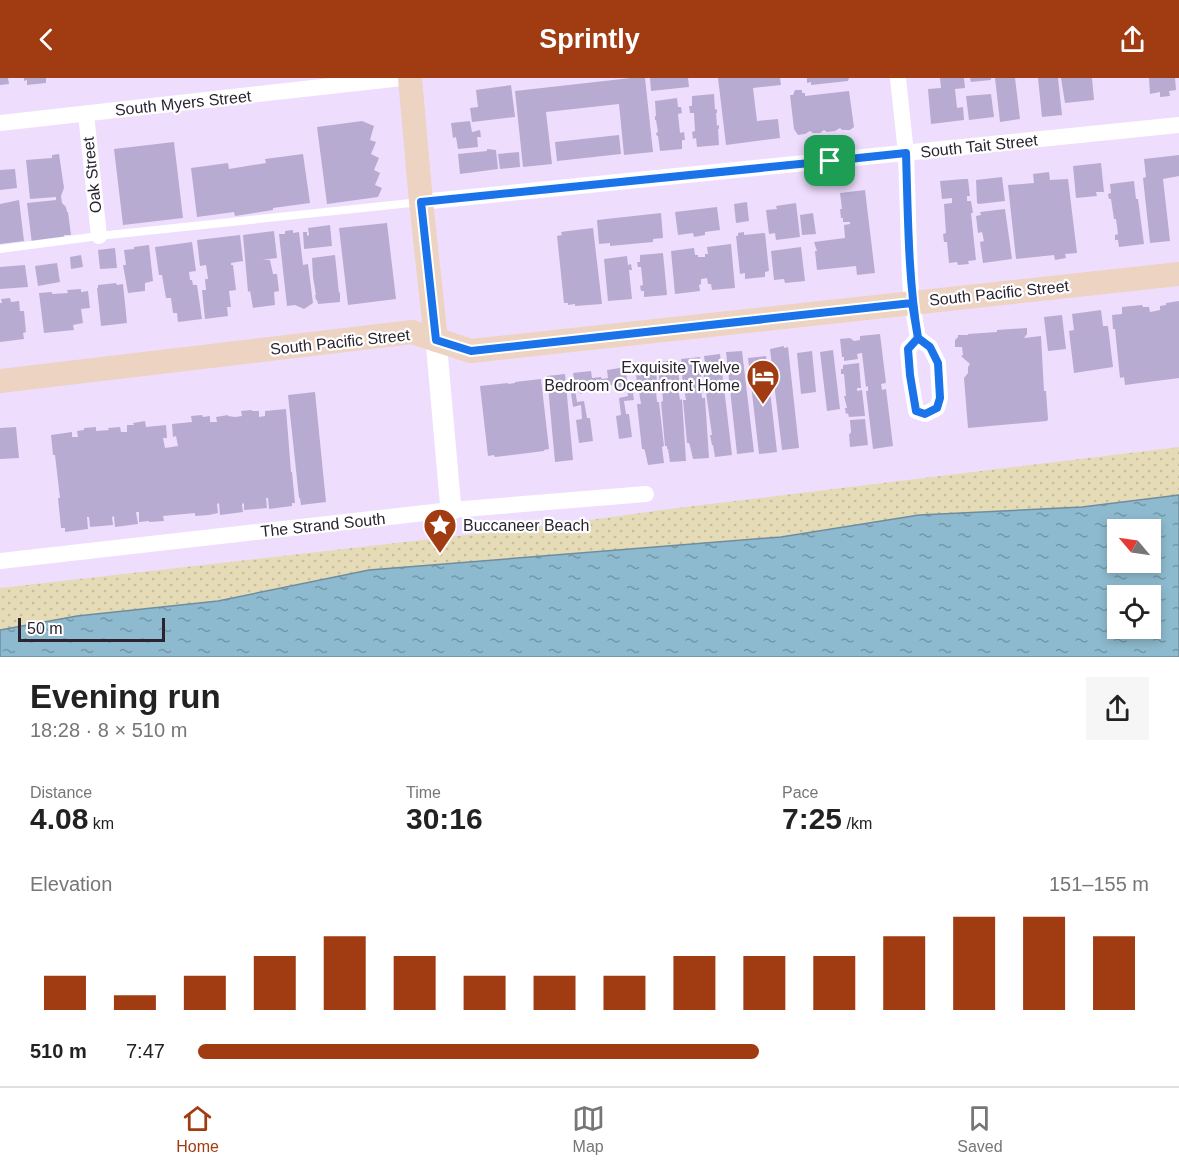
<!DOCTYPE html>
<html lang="en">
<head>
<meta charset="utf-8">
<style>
  :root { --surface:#fff; --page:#f6f6f6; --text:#222; --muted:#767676; --line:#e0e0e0; --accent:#a13b11 }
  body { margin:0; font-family:Helvetica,sans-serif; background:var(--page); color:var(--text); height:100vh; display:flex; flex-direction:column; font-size:22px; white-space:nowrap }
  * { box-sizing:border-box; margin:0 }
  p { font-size:20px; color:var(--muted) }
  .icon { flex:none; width:33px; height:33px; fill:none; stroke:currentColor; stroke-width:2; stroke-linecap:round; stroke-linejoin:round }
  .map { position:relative; height:579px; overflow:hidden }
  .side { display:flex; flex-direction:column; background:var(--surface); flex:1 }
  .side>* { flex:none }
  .needle { width:39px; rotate:299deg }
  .controls { position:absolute; left:1107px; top:441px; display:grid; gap:12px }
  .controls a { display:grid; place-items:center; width:54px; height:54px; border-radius:0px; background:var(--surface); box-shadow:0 3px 9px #0003; font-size:30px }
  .scale { position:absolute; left:18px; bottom:15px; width:147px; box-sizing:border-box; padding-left:6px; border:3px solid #2b2430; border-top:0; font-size:16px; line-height:21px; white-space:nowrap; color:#2b2430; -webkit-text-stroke:4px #fff; paint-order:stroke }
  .pin { position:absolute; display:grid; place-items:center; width:51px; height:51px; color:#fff; margin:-26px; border-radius:12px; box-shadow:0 3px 9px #0006 }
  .round { display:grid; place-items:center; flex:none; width:63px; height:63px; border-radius:0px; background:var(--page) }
  .overview { display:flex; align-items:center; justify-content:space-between; height:102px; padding:0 30px }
  h1 { font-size:33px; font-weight:700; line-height:45px }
  .figures { display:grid; grid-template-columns:repeat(3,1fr); gap:9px; height:102px; padding:6px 30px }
  .figures div { display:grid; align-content:center }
  .figures b { font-size:30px; font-weight:700 }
  .figures small { font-size:16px; font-weight:400 }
  .figures p { font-size:16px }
  .chart { height:168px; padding:12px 30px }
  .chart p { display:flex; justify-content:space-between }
  .chart svg { width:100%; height:108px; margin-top:6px; stroke:var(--accent); stroke-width:6 }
  ul { padding:0 30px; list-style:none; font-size:20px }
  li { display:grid; grid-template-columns:96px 72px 1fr; align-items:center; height:45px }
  li i { height:15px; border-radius:8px; background:var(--accent) }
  header { display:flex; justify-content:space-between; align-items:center; height:78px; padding:0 30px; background:var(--accent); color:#fff; font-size:27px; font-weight:700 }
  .menu { display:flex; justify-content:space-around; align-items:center; height:84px; border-top:2px solid var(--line); background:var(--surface); font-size:16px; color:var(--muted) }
  .menu a { display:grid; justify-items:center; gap:3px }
  .menu .selected { color:var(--accent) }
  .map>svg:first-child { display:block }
  .sand { fill:url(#sand-dots) }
  .water { fill:url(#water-ripples); stroke:#708d9f; stroke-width:1.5; fill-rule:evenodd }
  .building { fill:#b8abd1 }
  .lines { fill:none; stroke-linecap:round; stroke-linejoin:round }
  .service { stroke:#fff; stroke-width:8 }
  .minor { stroke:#fff; stroke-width:16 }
  .tertiary { stroke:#fff; stroke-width:21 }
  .secondary { stroke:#edd3c2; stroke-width:24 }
  .route-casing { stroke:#fff; stroke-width:12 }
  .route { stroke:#1a73e8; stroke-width:8 }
  .labels { text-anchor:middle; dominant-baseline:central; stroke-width:4.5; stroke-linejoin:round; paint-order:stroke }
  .street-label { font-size:16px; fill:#2b2430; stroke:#fff }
  .poi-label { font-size:16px; fill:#2b2430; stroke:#fff; text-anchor:end }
</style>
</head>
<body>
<header><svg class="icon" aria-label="back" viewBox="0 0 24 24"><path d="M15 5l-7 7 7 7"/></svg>Sprintly<svg class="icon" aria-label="share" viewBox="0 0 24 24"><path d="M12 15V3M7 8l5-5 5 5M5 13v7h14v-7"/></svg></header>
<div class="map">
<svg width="1179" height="579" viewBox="0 0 1179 579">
  <defs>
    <pattern id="sand-dots" width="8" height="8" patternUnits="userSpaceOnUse" patternTransform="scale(1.5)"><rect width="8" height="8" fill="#e5dcb7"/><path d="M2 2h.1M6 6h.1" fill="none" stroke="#c5bd9e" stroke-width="1.8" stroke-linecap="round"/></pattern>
    <pattern id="water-ripples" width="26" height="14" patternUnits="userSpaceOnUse" patternTransform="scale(1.5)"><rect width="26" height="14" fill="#8dbace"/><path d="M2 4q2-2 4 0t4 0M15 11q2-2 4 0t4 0" fill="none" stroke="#7397a8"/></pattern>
  </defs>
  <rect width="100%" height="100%" fill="#efddfd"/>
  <!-- sand -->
  <path class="sand" d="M1179 369V417L1082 429 919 437 781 459 369 492 218 523 77 538 0 552V510L555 447 669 431Z"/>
  <!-- water -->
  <path class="water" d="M1179 417V579H0V552L77 538 218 523 369 492 781 459 919 437 1082 429ZM1118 452H1150V484H1118ZM1118 518H1150V550H1118Z"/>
  <!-- building -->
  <g class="building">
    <path d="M0 0H8L9 6 0 7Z"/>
    <path d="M24 0H46V5L27 7V2L24 3Z"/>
    <path d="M631 0H645L653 74 624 77 619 26 546 34 552 86 523 89 515 13Z"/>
    <path d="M650 0H688L689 9 651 13Z"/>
    <path d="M718 0H780L781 7 753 10 757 43 778 41 780 60 726 67Z"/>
    <path d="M807 0H849L848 3 811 7V4L807 5Z"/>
    <path d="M940 0H964L965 10 955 11 957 30 963 29 964 42 931 46 928 11 941 10Z"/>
    <path d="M970 0H991V2L971 4Z"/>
    <path d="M995 0H1015L1020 41 1000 44Z"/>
    <path d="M1038 0H1058L1062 37 1042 39Z"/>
    <path d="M1061 0H1092L1094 22 1065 25Z"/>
    <path d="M1149 0H1175L1176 12 1169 13 1170 18 1160 19V14L1150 16Z"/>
    <path d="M511 7 515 39 472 44 470 30 478 29 476 12Z"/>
    <path d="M795 12H802V15H805V18L849 13 854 49 850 52H842L840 50 835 53 827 54 824 52 820 55H813L810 53 805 56 798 57 794 51 790 17H793Z"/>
    <path d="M714 16 715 32 717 31V35H716L717 48 719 47V51H718L719 67 697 69 696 60 693 61 692 54 695 53 694 35H690L689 28H692V18Z"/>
    <path d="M991 16 994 39 969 42 966 18Z"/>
    <path d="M677 20 678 29H681L682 35 678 36 680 55 684 54 685 62H682V71L660 73 658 58H657L656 55 658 54 656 42H655V38H656L655 23Z"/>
    <path d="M362 43 374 48 370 62 376 64 371 76 379 80 374 92 380 95 375 107 382 110 378 119 327 126 317 49Z"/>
    <path d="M470 43 472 54 480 52 481 59H477L478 69 458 71 456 59 453 60 451 45Z"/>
    <path d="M619 57 621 76 557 83 555 64Z"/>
    <path d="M174 64 183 140 123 147 114 71Z"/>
    <path d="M487 71 496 72 498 91 460 96 458 76 487 73Z"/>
    <path d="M519 74 520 89 500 91 498 76Z"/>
    <path d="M59 76 64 110 61 118 62 125 66 129 67 134H68L71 157H64L65 162 32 166 27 125 56 122V119L30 121 26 82 52 80V77Z"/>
    <path d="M303 76 310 125 273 130V132L235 138 234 134 197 139 191 90 228 85 229 91 266 85 265 81Z"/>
    <path d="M1179 77V98L1163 101 1170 163 1150 165 1143 100 1146 99 1144 81Z"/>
    <path d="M1101 85 1104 114H1096L1097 118 1076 120 1073 88Z"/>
    <path d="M15 91 17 110 0 112V92Z"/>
    <path d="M1049 94 1050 102 1068 101 1077 175 1065 176 1066 180 1055 182 1054 177 1016 181 1008 107 1034 105 1033 96Z"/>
    <path d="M1002 99 1005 123 979 126 977 125 976 102Z"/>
    <path d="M964 101H968L970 118H967V123H971L973 135H971L976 182 968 183 969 186 958 187 957 184 949 185 947 164H944L943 156 946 155 944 126 952 125V120L942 121 940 103Z"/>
    <path d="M1134 103 1136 121H1138L1144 166 1119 169 1118 162H1115V157L1118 156 1116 141H1114L1111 121H1109L1108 116 1111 115 1110 106Z"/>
    <path d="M865 112 875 195 857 197 856 188 817 192 815 173H817L814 164 845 160 844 147 850 146V144H843V140H841L840 131H842L840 115Z"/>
    <path d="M19 122 24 163 0 166V126Z"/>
    <path d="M747 124 749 143 736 145 734 126Z"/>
    <path d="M796 125 800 159 776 162 775 155 769 156 766 132 777 131 776 128Z"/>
    <path d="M717 129 720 152 705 154V157L694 159 693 155 678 157 675 134Z"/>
    <path d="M1005 131 1012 181 983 185 980 164 984 163 982 154 978 155 976 138 981 137 980 134Z"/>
    <path d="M661 135 663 160 653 161V164L610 168V165L599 166 597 142Z"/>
    <path d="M813 135 816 156 802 157 800 137Z"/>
    <path d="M387 145 396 221 348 227 339 150Z"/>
    <path d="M330 147 332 168 304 171 303 154H307V158L309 157 308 150Z"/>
    <path d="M593 150 602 226 575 228V226L568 227V225H564L557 158 562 157 561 154 568 153Z"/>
    <path d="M293 152V155L299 154 303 187 308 186 313 225 304 231 295 227 287 228 279 156H285V153Z"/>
    <path d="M274 153 277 180 262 182H270L273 196H277L279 213 274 214 275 227 253 230 250 213 248 214 243 157Z"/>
    <path d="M744 154V157L765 155 769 193 765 194V199L745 201V195L740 196 736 158H738V155Z"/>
    <path d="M240 157 243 183 231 185V187H233L236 212 229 213 231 229H227L228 238 205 241 202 212H206L205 201H208L206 187 200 188 197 162Z"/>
    <path d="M192 164 196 193 189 194 190 202H192L193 207H197L202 241 178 244 177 235H173L171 220H166L162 197H159L155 169Z"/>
    <path d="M731 166 735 210 712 212 711 206H708L707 200 701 201V206L699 207 700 213 675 216 671 173 694 170 695 177H698V179H705V176H708L707 169Z"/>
    <path d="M149 167 153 203 145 205V213L128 215 123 187H126L124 172 134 171V169Z"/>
    <path d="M801 169 805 203 785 205 784 201 774 202 771 173Z"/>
    <path d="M115 170 117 190 100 191 98 172Z"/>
    <path d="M663 175 667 217 644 219V213H641L640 208 643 207 641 189H638L637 184H640V177Z"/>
    <path d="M81 177 83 189 71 191 70 179Z"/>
    <path d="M335 177 339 215 340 214V224L318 226 317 222H316L315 217H316L313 199 312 180Z"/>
    <path d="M627 178 628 187 631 186 632 192H629L632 221 608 223 604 181Z"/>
    <path d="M57 185 60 204 38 208 35 188Z"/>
    <path d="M25 187 28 209 0 211V189Z"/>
    <path d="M116 205 117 207 123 206 127 245 101 248 97 210H98V207Z"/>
    <path d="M81 211V214L88 213 90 230 81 231 83 245 73 247 74 252 44 255 39 215 52 214V216L68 215 67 212Z"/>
    <path d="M10 220 11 224 19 223 20 233H24L26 254 23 255 24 261 0 264V225H2L1 221Z"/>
    <path d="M1179 223V300L1125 307 1124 299 1120 300 1115 251H1113L1112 237 1122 236V229L1142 227 1143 229H1149L1150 234 1160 232V228L1166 227V225Z"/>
    <path d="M1101 232 1103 248H1108L1113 289 1074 295 1069 253 1074 252 1072 236Z"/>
    <path d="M1062 237 1066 271 1048 273 1044 239Z"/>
    <path d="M1027 250V256L1024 260 1041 258 1044 313H1046L1048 341 1047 343 968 350 964 300 968 295V289L970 286 961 278 963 277 962 269H955V262L958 259V257H968V256L997 254V252Z"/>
    <path d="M880 256 886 305 881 306 882 312 886 311 893 368 873 371 866 313H868V308L866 309 862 275 857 276 858 281 844 283V279H842L840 261 850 260 854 263 860 262V258Z"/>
    <path d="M784 268V270L788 269 799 370 782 372 770 271Z"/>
    <path d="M833 272 840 331 827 333 820 274Z"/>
    <path d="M742 273 754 374 737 376 726 274Z"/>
    <path d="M812 273 816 314 801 316 797 275Z"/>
    <path d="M720 276 732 377 715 379 713 367H712L710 357H712L703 293 706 292 704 278Z"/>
    <path d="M766 278 777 374 759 376 748 280Z"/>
    <path d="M700 279 702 308H701L702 320H705L709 380 693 381 690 368 689 365H687L683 322H686L684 310H683L681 281Z"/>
    <path d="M677 282 680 310H678L680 322 682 321 686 383 670 384 668 371H667V368H665L661 324 663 323 662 312H660L658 284Z"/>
    <path d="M655 284 658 313H656L657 324H659L664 368 662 369 664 385 648 387 645 373 644 371H642L637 326H641L639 314 638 315 635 286Z"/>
    <path d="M859 285 861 310H857V313L862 312 865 338 849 339 848 335 846 336 845 330H847L844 318H846L844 296H841V291H843V287Z"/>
    <path d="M626 289 627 303 631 302 634 322 624 323 626 336H629L632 359 619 361 616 338 621 337 619 320 628 318 627 307H624L622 312 609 306 606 307 605 304 595 305V308H590L581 316 575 311 577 324 584 323 587 340H590L593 363 579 365 576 342 582 341 581 327 573 329 570 308H575L573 295 591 293 592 300 601 299 602 301 608 300 607 292Z"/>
    <path d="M565 296 573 382 555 384 547 298Z"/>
    <path d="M541 301 549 371 544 372V373L495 379 494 377 488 378 480 308 508 305V306L515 305V304Z"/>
    <path d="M315 314 326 424 301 427 300 420H299L288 317Z"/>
    <path d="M286 331 291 394H292L295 425H292V428L269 431 268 420H266L267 430 244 432V425L242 426 243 434 220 437 219 425 217 426 218 435 209 437 195 438V435L163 438 164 443 149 444V443L139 444V434H136L138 446 115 449 114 438 112 439 113 447 90 449 89 439H87L88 451 65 454V450H61L58 420H60L55 377H53L51 357 72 354V359H78L77 353 84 352V350L96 349V353L109 352 108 350 120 349 121 354H127V347H134L133 345 145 343 146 349 166 347 167 360H163L165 370 178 368 176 358 173 359 172 346 192 344 191 338 202 337 203 339 210 338V344H217L216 339 228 337V338L235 339 242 338 241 333 252 332V333H259V339L265 338V333Z"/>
    <path d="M865 341 868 367 850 369 849 356H850L851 354 850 342Z"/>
    <path d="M16 349 19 380 0 381V350Z"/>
  </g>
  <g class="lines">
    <!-- service -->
    <path class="service" d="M0 171 99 158 420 124"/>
    <!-- minor -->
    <g class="minor">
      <path d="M898 0 906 75 910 200 912 225 918 260 930 269 938 285 940 320 937 330 925 336 916 333 910 297 908 271 918 260"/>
      <path d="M86 36 99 158"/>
      <path d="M0 45 402 0"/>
      <path d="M421 124 1179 47"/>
      <path d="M0 483 451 432 646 416"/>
    </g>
    <!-- tertiary -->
    <path class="tertiary" d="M436 262 451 432"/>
    <!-- secondary -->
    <g class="secondary">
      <path d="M410 0 421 124 436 262"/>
      <path d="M0 303 412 254 471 273 1179 196"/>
    </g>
  </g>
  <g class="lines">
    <defs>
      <path id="route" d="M830 83 421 124 436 262 471 273 912 225 918 260 930 269 938 285 940 320 937 330 925 336 916 333 910 297 908 271 918 260C908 199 908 137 906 75L830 83"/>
    </defs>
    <!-- route casing -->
    <use href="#route" class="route-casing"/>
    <!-- route -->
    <use href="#route" class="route"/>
  </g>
  <!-- icons -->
  <defs>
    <symbol id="hotel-pin" viewBox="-11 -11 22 30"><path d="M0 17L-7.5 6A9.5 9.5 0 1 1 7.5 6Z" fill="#a13b11" stroke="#fff"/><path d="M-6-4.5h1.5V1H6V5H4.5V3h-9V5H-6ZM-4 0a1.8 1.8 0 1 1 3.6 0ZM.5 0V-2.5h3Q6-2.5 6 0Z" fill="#fff"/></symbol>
    <symbol id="sight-pin" viewBox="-11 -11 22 30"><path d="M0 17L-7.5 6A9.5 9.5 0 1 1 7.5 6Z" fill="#a13b11" stroke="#fff"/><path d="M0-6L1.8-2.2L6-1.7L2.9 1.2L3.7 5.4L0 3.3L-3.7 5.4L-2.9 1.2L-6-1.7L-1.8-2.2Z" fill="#fff"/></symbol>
  </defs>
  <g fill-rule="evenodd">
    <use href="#hotel-pin" x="744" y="279" width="38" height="52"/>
    <use href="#sight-pin" x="421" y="428" width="38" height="52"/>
  </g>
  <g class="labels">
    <!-- street labels -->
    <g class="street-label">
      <text transform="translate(183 25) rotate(-6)">South Myers Street</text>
      <text transform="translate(979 68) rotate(-6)">South Tait Street</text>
      <text transform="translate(92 97) rotate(-96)">Oak Street</text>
      <text transform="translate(999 215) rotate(-6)">South Pacific Street</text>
      <text transform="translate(340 264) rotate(-6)">South Pacific Street</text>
      <text transform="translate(323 447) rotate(-6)">The Strand South</text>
    </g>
    <!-- poi labels -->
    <g class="poi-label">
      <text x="740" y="289">Exquisite Twelve<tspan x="740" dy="18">Bedroom Oceanfront Home</tspan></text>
      <text x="463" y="447" text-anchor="start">Buccaneer Beach</text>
    </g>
  </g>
</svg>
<div class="controls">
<a><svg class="needle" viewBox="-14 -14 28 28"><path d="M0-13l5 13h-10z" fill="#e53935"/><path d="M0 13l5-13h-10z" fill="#767676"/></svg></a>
<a><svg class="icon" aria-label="locate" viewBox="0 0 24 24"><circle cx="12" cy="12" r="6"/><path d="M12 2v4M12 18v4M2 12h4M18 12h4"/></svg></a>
</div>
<div class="scale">50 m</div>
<div class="pin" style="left:830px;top:83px;background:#1e9e55"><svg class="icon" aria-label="arrive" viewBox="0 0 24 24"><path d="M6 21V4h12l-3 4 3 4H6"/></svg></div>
</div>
<section class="side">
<div class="overview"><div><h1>Evening run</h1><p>18:28 · 8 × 510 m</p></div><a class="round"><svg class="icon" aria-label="share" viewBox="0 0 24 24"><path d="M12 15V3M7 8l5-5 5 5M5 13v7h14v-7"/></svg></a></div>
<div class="figures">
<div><p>Distance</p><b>4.08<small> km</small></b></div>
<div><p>Time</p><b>30:16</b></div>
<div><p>Pace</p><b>7:25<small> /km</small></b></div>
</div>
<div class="chart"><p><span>Elevation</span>151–155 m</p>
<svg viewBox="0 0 160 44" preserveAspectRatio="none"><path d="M5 44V30M15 44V38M25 44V30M35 44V22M45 44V14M55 44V22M65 44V30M75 44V30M85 44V30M95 44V22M105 44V22M115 44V22M125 44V14M135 44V6M145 44V6M155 44V14"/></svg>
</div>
<ul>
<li><b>510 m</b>7:47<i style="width:59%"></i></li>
</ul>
</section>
<nav class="menu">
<a class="selected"><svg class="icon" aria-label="home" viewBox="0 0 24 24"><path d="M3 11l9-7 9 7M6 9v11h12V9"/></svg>Home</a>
<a><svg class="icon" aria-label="map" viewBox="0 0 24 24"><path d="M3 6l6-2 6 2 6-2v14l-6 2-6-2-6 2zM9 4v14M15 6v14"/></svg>Map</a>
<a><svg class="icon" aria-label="saved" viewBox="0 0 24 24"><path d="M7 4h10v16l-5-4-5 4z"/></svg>Saved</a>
</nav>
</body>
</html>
